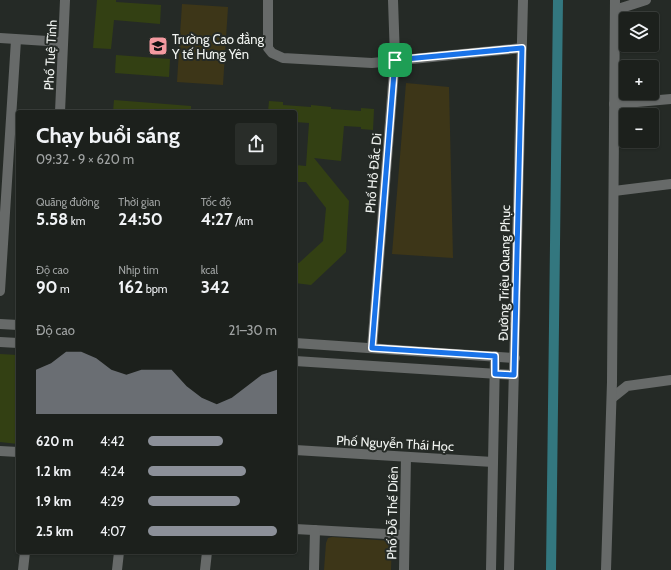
<!DOCTYPE html>
<html lang="vi">
<head>
<meta charset="utf-8">
<style>
  :root { --surface:#1c201c; --page:#292d29; --text:#f1f3f6; --muted:#a0a3a3; --line:#3a3e3b; --accent:#8c9099 }
  body { margin:0; font-family:Cabin,sans-serif; background:var(--page); color:var(--text); height:100vh; display:flex; flex-direction:column; font-size:15px; white-space:nowrap }
  * { box-sizing:border-box; margin:0 }
  p { font-size:13px; color:var(--muted) }
  .icon { flex:none; width:22px; height:22px; fill:none; stroke:currentColor; stroke-width:2; stroke-linecap:round; stroke-linejoin:round }
  .map { position:relative; flex:1; overflow:hidden }
  .panel { position:absolute; left:16px; top:110px; width:281px; height:444px; display:flex; flex-direction:column; background:var(--surface); border-radius:4px; box-shadow:0 1px 3px #0004,0 0 0 1px var(--line) }
  .panel>* { flex:none }
  .buttons { position:absolute; left:619px; top:12px; display:grid; gap:8px }
  .buttons a { display:grid; place-items:center; width:40px; height:40px; border-radius:4px; background:var(--surface); box-shadow:0 1px 3px #0004,0 0 0 1px var(--line); font-size:20px }
  .pin { position:absolute; display:grid; place-items:center; width:34px; height:34px; color:#fff; margin:-17px; border-radius:8px; box-shadow:0 2px 6px #0006 }
  .round { display:grid; place-items:center; flex:none; width:42px; height:42px; border-radius:4px; background:var(--page) }
  .overview { display:flex; align-items:center; justify-content:space-between; height:68px; padding:0 20px }
  h1 { font-size:22px; font-weight:700; line-height:30px }
  .stats { display:grid; grid-template-columns:repeat(3,1fr); gap:6px; height:68px; padding:4px 20px }
  .stats div { display:grid; align-content:center }
  .stats b { font-size:17px; font-weight:700 }
  .stats small { font-size:11px; font-weight:400 }
  .stats p { font-size:11px }
  .chart { height:112px; padding:8px 20px }
  .chart p { display:flex; justify-content:space-between }
  .chart svg { width:100%; height:72px; margin-top:4px; fill:var(--accent); opacity:.7 }
  ul { padding:0 20px; list-style:none; font-size:13px }
  li { display:grid; grid-template-columns:64px 48px 1fr; align-items:center; height:30px }
  li i { height:10px; border-radius:5px; background:var(--accent) }
  .map>svg:first-child { display:block }
  .green { fill:#3d3618 }
  .lines { fill:none; stroke-linecap:round; stroke-linejoin:round }
  .canal { stroke:#33777f; stroke-width:10 }
  .building { fill:#334013 }
  .minor { stroke:#676a69; stroke-width:10 }
  .route-casing { stroke:#fff; stroke-width:8 }
  .route { stroke:#1a73e8; stroke-width:5 }
  .labels { text-anchor:middle; dominant-baseline:central; stroke-width:4; stroke-linejoin:round; paint-order:stroke }
  .poi-label { font-size:13px; fill:#f1f4f1; stroke:#252a26; text-anchor:start }
  .street-label { font-size:13px; fill:#f1f4f1; stroke:#252a26 }
</style>
</head>
<body>
<div class="map">
<svg width="671" height="570" viewBox="0 0 671 570">
  <rect width="100%" height="100%" fill="#252a26"/>
  <!-- green -->
  <g class="green">
    <path d="M182 4 228 7 223 85 177 82Z"/>
    <path d="M406 83 449 87 453 258 392 254Z"/>
    <path d="M332 537 392 541 391 570H324L326 543 328 538Z"/>
  </g>
  <g class="lines">
    <!-- canal -->
    <path class="canal" d="M551 570 558 0"/>
  </g>
  <!-- building -->
  <g class="building">
    <path d="M97 0H116V2L161 5 160 24 114 20 111 49 93 48Z"/>
    <path d="M116 55 170 59 169 77 115 73Z"/>
    <path d="M114 100 191 106V112H113Z"/>
    <path d="M269 101 283 102V105L311 107V105L331 107V109L361 111V108L374 109 373 130 361 129V127L344 126 341 161 314 158 349 201 346 252 311 285 295 283V263H299L323 241 326 208 306 182H295V165L306 166 309 123 295 122V112H268Z"/>
    <path d="M0 354 18 355V444L0 442Z"/>
  </g>
  <g class="lines">
    <!-- minor -->
    <g class="minor">
      <path d="M268 0V48L272 53 283 58 372 63 522 48"/>
      <path d="M615 10 646 0"/>
      <path d="M0 38 63 42"/>
      <path d="M614 104 671 99"/>
      <path d="M60 112 65 0"/>
      <path d="M614 191 671 184"/>
      <path d="M0 291 16 40"/>
      <path d="M0 324 18 325"/>
      <path d="M0 342 18 343"/>
      <path d="M295 343 515 358"/>
      <path d="M372 348 395 58 393 0"/>
      <path d="M295 361 514 375"/>
      <path d="M612 398 627 386 671 380"/>
      <path d="M295 450 493 462"/>
      <path d="M0 451 18 452"/>
      <path d="M295 529 404 535"/>
      <path d="M23 570 25 552"/>
      <path d="M117 570 119 552"/>
      <path d="M205 570 207 552"/>
      <path d="M314 570 315 530"/>
      <path d="M404 570 406 457"/>
      <path d="M491 570 495 356"/>
      <path d="M509 570 523 0"/>
      <path d="M606 570 612 382 615 0"/>
    </g>
  </g>
  <g class="lines">
    <defs>
      <path id="route" d="M522 48 514 375 495 374V356L372 348 395 60Z"/>
    </defs>
    <!-- route casing -->
    <use href="#route" class="route-casing"/>
    <!-- route -->
    <use href="#route" class="route"/>
  </g>
  <!-- icons -->
  <defs>
    <symbol id="university-square" viewBox="-11 -11 22 22"><rect x="-9" y="-9" width="18" height="18" rx="4" fill="#f49aa0" stroke="#252a26"/><path d="M0-5L7-2L0 1L-7-2ZM-4 1L0 2.5L4 1V4Q0 6-4 4Z" fill="#111"/></symbol>
  </defs>
  <g fill-rule="evenodd">
    <use href="#university-square" x="147" y="35" width="22" height="22"/>
  </g>
  <g class="labels">
    <!-- poi labels -->
    <g class="poi-label">
      <text x="172" y="39">Trường Cao đẳng<tspan x="172" dy="15">Y tế Hưng Yên</tspan></text>
    </g>
    <!-- street labels -->
    <g class="street-label">
      <text transform="translate(50 55) rotate(-87)">Phố Tuệ Tĩnh</text>
      <text transform="translate(373 173) rotate(-85)">Phố Hồ Đắc Di</text>
      <text transform="translate(504 273) rotate(-89)">Đường Triệu Quang Phục</text>
      <text transform="translate(395 443) rotate(3)">Phố Nguyễn Thái Học</text>
      <text transform="translate(392 513) rotate(-89)">Phố Đỗ Thế Diên</text>
    </g>
  </g>
</svg>
<div class="buttons">
<a><svg class="icon" aria-label="layers" viewBox="0 0 24 24"><path d="M12 4l9 5-9 5-9-5zM3 14l9 5 9-5"/></svg></a>
<a>+</a>
<a>−</a>
</div>
<div class="pin" style="left:395px;top:60px;background:#1e9e55"><svg class="icon" aria-label="arrive" viewBox="0 0 24 24"><path d="M6 21V4h12l-3 4 3 4H6"/></svg></div>
<section class="panel">
<div class="overview"><div><h1>Chạy buổi sáng</h1><p>09:32 · 9 × 620 m</p></div><a class="round"><svg class="icon" aria-label="share" viewBox="0 0 24 24"><path d="M12 15V3M7 8l5-5 5 5M5 13v7h14v-7"/></svg></a></div>
<div class="stats">
<div><p>Quãng đường</p><b>5.58<small> km</small></b></div>
<div><p>Thời gian</p><b>24:50</b></div>
<div><p>Tốc độ</p><b>4:27<small> /km</small></b></div>
</div>
<div class="stats">
<div><p>Độ cao</p><b>90<small> m</small></b></div>
<div><p>Nhịp tim</p><b>162<small> bpm</small></b></div>
<div><p>kcal</p><b>342</b></div>
</div>
<div class="chart"><p><span>Độ cao</span>21–30 m</p>
<svg viewBox="0 0 160 44" preserveAspectRatio="none"><path d="M0 44V17L10 13L20 6L30 6L40 10L50 17L60 20L70 17L80 17L90 17L100 27L110 34L120 38L130 34L140 27L150 20L160 17V44z"/></svg>
</div>
<ul>
<li><b>620 m</b>4:42<i style="width:58%"></i></li>
<li><b>1.2 km</b>4:24<i style="width:76%"></i></li>
<li><b>1.9 km</b>4:29<i style="width:71%"></i></li>
<li><b>2.5 km</b>4:07<i style="width:100%"></i></li>
</ul>
</section>
</div>
</body>
</html>
